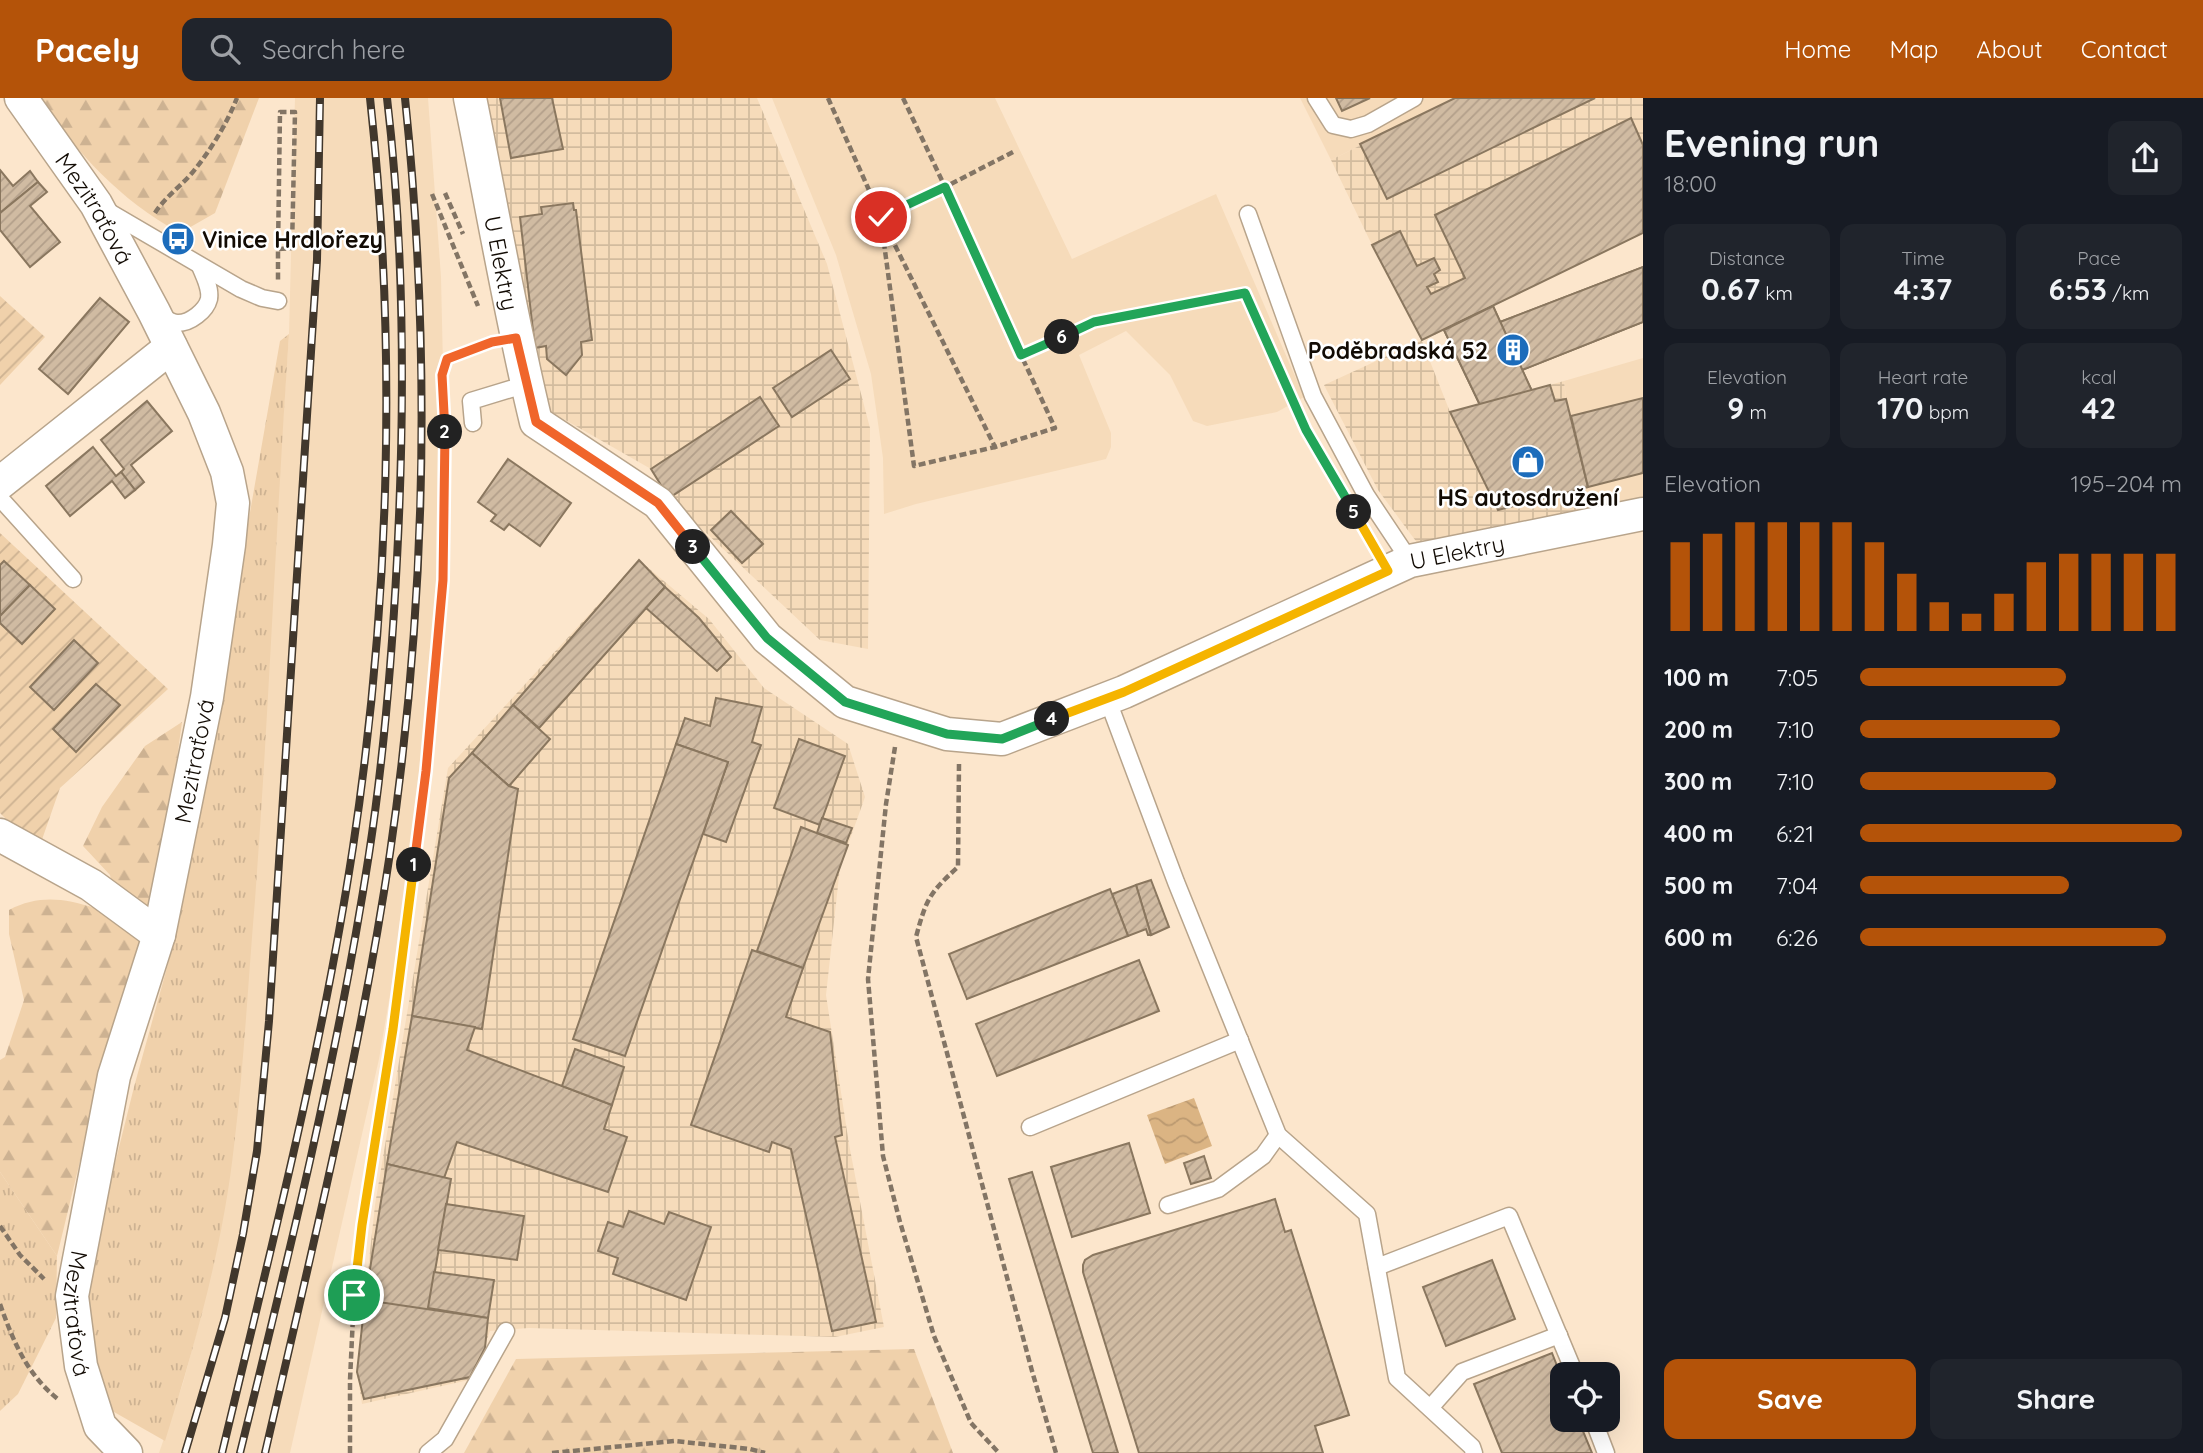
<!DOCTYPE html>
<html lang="en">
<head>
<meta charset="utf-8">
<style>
  :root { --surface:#171b24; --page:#20242c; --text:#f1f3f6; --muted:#9ea1a6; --accent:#b45309 }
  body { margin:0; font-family:Quicksand,sans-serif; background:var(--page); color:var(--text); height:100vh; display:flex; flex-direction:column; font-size:26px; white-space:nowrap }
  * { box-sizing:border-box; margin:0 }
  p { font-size:23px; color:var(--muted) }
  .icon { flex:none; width:38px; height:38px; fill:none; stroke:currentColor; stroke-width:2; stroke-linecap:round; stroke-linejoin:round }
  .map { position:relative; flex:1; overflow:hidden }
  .drawer { display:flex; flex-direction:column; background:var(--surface); width:560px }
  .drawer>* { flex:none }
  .controls { position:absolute; left:1550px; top:1264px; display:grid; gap:14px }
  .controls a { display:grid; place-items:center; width:70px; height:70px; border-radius:14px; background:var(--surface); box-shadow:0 7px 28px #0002; font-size:35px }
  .pin { position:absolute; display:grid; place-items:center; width:60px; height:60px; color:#fff; margin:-30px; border:4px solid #fff; border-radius:50%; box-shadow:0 2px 7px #0007 }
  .km { position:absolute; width:35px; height:35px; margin:-18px; border-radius:50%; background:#222; color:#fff; font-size:19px; line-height:35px; text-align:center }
  .round { display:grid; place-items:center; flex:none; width:74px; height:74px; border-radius:14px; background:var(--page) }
  .summary { display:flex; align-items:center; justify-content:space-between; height:119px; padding:0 21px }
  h1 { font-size:38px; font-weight:700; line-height:52px }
  .stats { display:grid; grid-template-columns:repeat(3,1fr); gap:10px; height:119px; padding:7px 21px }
  .stats div { display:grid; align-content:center; border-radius:14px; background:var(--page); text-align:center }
  .stats b { font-size:30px; font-weight:700 }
  .stats small { font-size:19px; font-weight:400 }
  .stats p { font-size:19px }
  .chart { height:196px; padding:14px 21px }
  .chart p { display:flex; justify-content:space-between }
  .chart svg { width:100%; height:126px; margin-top:7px; stroke:var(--accent); stroke-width:6 }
  .primary-button { display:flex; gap:14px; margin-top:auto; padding:14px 21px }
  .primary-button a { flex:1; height:80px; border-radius:14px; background:var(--accent); color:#fff; font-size:28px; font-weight:700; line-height:80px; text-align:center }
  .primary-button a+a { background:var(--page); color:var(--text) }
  ul { padding:0 21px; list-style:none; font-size:23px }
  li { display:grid; grid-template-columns:112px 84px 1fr; align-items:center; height:52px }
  li i { height:18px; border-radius:9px; background:var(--accent) }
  header { display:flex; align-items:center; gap:42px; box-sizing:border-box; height:98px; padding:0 35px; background:var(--accent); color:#fff }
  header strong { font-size:33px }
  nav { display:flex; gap:38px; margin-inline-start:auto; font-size:24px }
  .search { width:490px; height:63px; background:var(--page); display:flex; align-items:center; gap:18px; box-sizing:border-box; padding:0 24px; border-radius:14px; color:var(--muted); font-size:26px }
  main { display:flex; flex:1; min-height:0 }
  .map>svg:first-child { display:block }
  .built { fill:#f6dbba }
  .industrial { fill:url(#industrial-grid) }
  .grass { fill:url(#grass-tufts) }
  .forest { fill:url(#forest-firs) }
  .garden { fill:url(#garden-furrows); fill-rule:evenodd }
  .water { fill:url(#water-waves) }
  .building { fill:url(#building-hatch); stroke:#8a775f; stroke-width:2 }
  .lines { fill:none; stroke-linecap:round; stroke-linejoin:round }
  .service-casing { stroke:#b8a48b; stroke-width:19 }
  .minor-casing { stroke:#b8a48b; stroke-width:35 }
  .path { stroke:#837565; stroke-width:4.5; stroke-dasharray:7 3.5; stroke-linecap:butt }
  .service { stroke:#fff; stroke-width:16 }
  .minor { stroke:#fff; stroke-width:32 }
  .rail-casing { stroke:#41372c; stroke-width:8 }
  .rail { stroke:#fff; stroke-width:5; stroke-dasharray:16; stroke-linecap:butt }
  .split-1-casing { stroke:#fff; stroke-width:14 }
  .split-2-casing { stroke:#fff; stroke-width:14 }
  .split-3-casing { stroke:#fff; stroke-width:14 }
  .split-4-casing { stroke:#fff; stroke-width:14 }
  .split-5-casing { stroke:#fff; stroke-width:14 }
  .split-6-casing { stroke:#fff; stroke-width:14 }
  .split-7-casing { stroke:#fff; stroke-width:14 }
  .split-1 { stroke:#f5b400; stroke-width:9 }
  .split-2 { stroke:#f0652b; stroke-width:9 }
  .split-3 { stroke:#f0652b; stroke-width:9 }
  .split-4 { stroke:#22a559; stroke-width:9 }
  .split-5 { stroke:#f5b400; stroke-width:9 }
  .split-6 { stroke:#22a559; stroke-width:9 }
  .split-7 { stroke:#22a559; stroke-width:9 }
  .labels { text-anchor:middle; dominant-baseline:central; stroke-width:5; stroke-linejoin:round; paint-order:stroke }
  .street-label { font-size:23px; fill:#120b04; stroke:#fff }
  .poi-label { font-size:23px; font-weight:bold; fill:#120b04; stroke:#fff; text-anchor:start }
</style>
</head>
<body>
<header>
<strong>Pacely</strong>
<div class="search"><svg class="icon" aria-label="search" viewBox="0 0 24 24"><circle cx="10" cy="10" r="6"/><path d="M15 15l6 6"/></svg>Search here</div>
<nav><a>Home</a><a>Map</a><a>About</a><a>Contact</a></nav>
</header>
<main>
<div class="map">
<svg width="1643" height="1355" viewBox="0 0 1643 1355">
  <defs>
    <pattern id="industrial-grid" width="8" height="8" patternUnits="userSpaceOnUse" patternTransform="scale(1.75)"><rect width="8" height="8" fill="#f6dbba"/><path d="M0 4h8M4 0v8" fill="none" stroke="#d2bb9e"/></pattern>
    <pattern id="grass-tufts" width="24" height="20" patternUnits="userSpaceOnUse" patternTransform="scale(1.75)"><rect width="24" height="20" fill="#f0d1ab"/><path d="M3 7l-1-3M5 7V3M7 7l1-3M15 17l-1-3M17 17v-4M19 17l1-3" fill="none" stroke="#cdb292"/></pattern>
    <pattern id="forest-firs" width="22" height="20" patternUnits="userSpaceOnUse" patternTransform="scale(1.75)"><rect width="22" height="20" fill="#f0d1ab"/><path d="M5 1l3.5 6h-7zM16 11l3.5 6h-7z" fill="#cdb292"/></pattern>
    <pattern id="garden-furrows" width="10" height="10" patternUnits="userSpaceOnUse" patternTransform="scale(1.75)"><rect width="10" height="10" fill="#f0d1ab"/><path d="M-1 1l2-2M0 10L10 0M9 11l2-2" fill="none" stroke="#cdb292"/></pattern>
    <pattern id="water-waves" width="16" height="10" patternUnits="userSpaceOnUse" patternTransform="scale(1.75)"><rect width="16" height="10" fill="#dbb483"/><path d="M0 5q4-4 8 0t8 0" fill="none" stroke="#bb9970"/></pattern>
    <pattern id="building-hatch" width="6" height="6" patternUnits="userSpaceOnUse" patternTransform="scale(1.75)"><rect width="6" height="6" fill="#d0bba2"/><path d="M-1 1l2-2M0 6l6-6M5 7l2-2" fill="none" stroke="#b29f8a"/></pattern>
  </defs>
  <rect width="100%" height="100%" fill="#fce6cc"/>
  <!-- built -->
  <g class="built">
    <path d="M295 0H428L441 179 444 313 443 409 432 576 414 756 379 961 290 1355H159L183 1285 202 1214 220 1131 274 450 289 236Z"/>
    <path d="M772 0H995L1072 161 1216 96 1304 299 1277 314 1207 328 1193 323 1170 277 1126 233 1079 257 1111 335V349L1106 361 916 406 884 416 883 360 871 276 836 157Z"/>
    <path d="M1300 0H1455L1331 62Z"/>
    <path d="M1643 260V402L1593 415 1566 301 1564 283Z"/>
  </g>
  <!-- industrial -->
  <g class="industrial">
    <path d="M483 0H757L827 166 870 330 868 551 820 542 669 400 651 371 546 311Z"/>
    <path d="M1455 0H1643V135L1422 243 1450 314 1564 283 1566 301 1593 415 1421 450 1378 392 1324 287 1422 242 1372 147 1331 62Z"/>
    <path d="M639 462 709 521 764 590 848 646 865 699 840 769 826 897 849 1046 884 1229 835 1239 529 1230 490 1233 473 1281 362 1306 357 1274 375 1107 448 670Z"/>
  </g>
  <!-- grass -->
  <g class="grass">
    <path d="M289 236C276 425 269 614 255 802 248 884 244 967 234 1048 223 1148 195 1247 165 1343L107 1310 87 1247 89 1170 134 989 176 837 280 243Z"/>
    <path d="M0 1074 57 1158 56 1220 18 1296 0 1313Z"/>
  </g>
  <!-- forest -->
  <g class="forest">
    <path d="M38 0H259L215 115 180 135C118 101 79 56 38 0Z"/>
    <path d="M182 624 173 690 134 874 80 1063 57 1158 0 1074V962L5 959 24 902 9 836V812C38 797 64 800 94 810L114 795 110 777 83 748 102 709 145 648Z"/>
    <path d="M914 1251 953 1355H464L516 1261Z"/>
  </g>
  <!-- garden -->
  <g class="garden">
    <path d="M0 198 45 239 0 287Z"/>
    <path d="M0 435 168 591 60 690 38 753 0 715V525L22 546 55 511 4 463 0 467ZM74 543 98 565 54 611ZM96 586 119 607 76 654 53 631Z"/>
  </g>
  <!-- water -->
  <path class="water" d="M1194 1000 1212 1048 1165 1066 1147 1017Z"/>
  <!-- building -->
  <g class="building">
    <path d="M500 0H552L563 51 511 60Z"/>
    <path d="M1336 0H1370L1342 13Z"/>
    <path d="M1455 0H1595L1387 101 1360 46Z"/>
    <path d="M1631 20 1643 47V135L1422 242 1372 147 1400 133 1417 168 1434 160 1440 172 1434 176 1438 184 1427 189 1431 196 1465 180 1435 117Z"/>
    <path d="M0 72 13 88 30 73 38 84 0 115Z"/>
    <path d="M38 84 47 94 30 108 60 144 30 169 0 132V115Z"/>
    <path d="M573 105 574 112H576L592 242 581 244 582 257 566 277 547 261 546 248 535 250 520 119 542 116 541 109Z"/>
    <path d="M1643 169V224L1522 272 1532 293 1480 307 1444 232 1493 208 1500 224Z"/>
    <path d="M1643 169V224L1522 272 1500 224Z"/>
    <path d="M100 200 129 224 68 296 39 271Z"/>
    <path d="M1493 208 1532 293 1480 307 1444 232Z"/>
    <path d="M831 252 850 281 792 319 773 290Z"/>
    <path d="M1550 287 1555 303 1566 301 1588 389 1498 412 1450 314Z"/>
    <path d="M760 299 779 328 669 400 651 371Z"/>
    <path d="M1643 300V375L1588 389 1571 318Z"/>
    <path d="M147 303 172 333 131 367 144 384 135 392 121 374 124 371 101 342Z"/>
    <path d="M93 349 116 378 121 374 135 392 125 400 112 383 70 418 46 388Z"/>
    <path d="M508 361 571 405 540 448 509 426 504 432 491 423 496 417 478 404Z"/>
    <path d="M731 413 763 446 742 465 711 432Z"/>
    <path d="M639 462 665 489 539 630 513 607Z"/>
    <path d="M4 463 30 487 0 518V467Z"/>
    <path d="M30 487 55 511 22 546 0 525V518Z"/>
    <path d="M665 489 699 520 731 559 717 573 646 510Z"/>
    <path d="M74 542 98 565 54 612 30 589Z"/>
    <path d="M96 586 120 607 76 654 53 631Z"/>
    <path d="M716 600 762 609 752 644 761 647 726 744 703 736 728 664 676 646 685 620 710 628Z"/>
    <path d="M513 607 550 641 509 688 472 655Z"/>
    <path d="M799 641 845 658 820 727 774 710Z"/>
    <path d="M676 646 728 664 625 958 573 941Z"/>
    <path d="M472 655 509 688 518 691 482 931 412 918 449 680Z"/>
    <path d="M822 720 852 730 846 745 817 735Z"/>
    <path d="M801 729 848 747 803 870 757 853Z"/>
    <path d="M1151 782 1169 829 1151 837 1136 787Z"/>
    <path d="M1136 787 1151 837H1148L1146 831 1128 838 1112 796Z"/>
    <path d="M1110 791 1128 838 967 901 949 856Z"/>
    <path d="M752 852 803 870 786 919 830 934 842 1037 835 1039 876 1224 832 1233 791 1051 772 1044 769 1054 691 1027Z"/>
    <path d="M1139 862 1159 913 997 978 976 926Z"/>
    <path d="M412 918 475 929 467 952 612 1007 604 1031 627 1039 608 1094 457 1044 444 1080 387 1066Z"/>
    <path d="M575 951 624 969 612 1007 562 988Z"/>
    <path d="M1129 1045 1150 1115 1072 1139 1051 1069Z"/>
    <path d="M1204 1058 1211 1080 1191 1086 1184 1065Z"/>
    <path d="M387 1066 451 1081 428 1213 365 1202Z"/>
    <path d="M1032 1074 1118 1355H1093L1009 1081Z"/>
    <path d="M1275 1101 1285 1134 1291 1132 1349 1317 1315 1328 1323 1355H1139L1083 1174V1167L1085 1162 1093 1157Z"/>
    <path d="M446 1106 524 1118 517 1162 438 1152Z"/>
    <path d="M629 1113 664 1126 669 1114 711 1129 686 1202 613 1176 618 1160 598 1153 608 1124 623 1129Z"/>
    <path d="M1492 1162 1515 1221 1446 1248 1423 1189Z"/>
    <path d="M434 1174 494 1182 488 1220 428 1210Z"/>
    <path d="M365 1202 488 1220 485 1250 470 1279 364 1301 357 1274Z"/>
    <path d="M1552 1255 1563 1283V1321H1578L1592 1355H1502L1474 1286Z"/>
  </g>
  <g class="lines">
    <defs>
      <g id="service">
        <path d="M1316 0 1333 27 1351 31 1368 26 1414 0"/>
        <path d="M104 111 241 191 262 200 278 203"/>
        <path d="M1248 116 1313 298 1366 397 1410 463"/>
        <path d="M157 216C163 219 171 225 178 225 190 225 206 213 209 201 211 190 204 178 200 168"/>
        <path d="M473 325 471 303 527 286"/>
        <path d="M0 400 73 481"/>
        <path d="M1107 600 1176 784 1278 1037 1367 1116 1397 1280 1472 1349 1474 1355"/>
        <path d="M1030 1029 1240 942"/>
        <path d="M1168 1107 1218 1091 1263 1058 1278 1037"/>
        <path d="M1377 1169 1509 1118 1575 1276"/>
        <path d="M1430 1310 1462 1274 1559 1237"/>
        <path d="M1593 1321 1606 1355"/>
        <path d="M428 1355 445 1341 506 1233"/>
      </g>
      <g id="minor">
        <path id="s1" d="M21 0 96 106 154 214 204 315 227 374 233 405 229 447 207 599 159 837 114 978 72 1198 81 1268 100 1328 126 1355"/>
        <path id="s2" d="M470 0C492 108 510 217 536 324L658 405 767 540 845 604 947 636 1002 641 1124 594 1410 463 1643 416"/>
        <path d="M0 385 171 249"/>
        <path d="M0 737 91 787 159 837"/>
      </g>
    </defs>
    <!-- service casing -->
    <use href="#service" class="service-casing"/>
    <!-- minor casing -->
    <use href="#minor" class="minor-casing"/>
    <!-- path -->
    <g class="path">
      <path d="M828 0 881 119 945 89 1021 257 1094 224 1245 195 1268 246"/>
      <path d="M903 0 945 89 1013 54"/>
      <path d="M445 95 463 136"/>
      <path d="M432 96 478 208"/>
      <path d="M155 115C165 99 180 89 192 75 211 52 226 27 237 0"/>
      <path d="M881 119 995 349 1055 330 1021 257"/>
      <path d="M881 123 914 368 995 349"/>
      <path d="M278 151 280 14H295L292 150 278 151V182"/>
      <path d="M895 649 886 706 868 881 883 1058 900 1124 934 1238 971 1325 999 1355"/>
      <path d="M959 666 958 769C929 795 926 802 916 839L1032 1273 1056 1355"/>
      <path d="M0 1128 20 1157 44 1181"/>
      <path d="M0 1206C13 1243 27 1277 59 1302"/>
      <path d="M350 1355V1282L354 1197 362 1127 393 931 426 673 443 482 446 343 442 277 447 261 490 245"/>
      <path d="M552 1355 674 1343 750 1351 765 1355"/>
    </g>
    <!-- service -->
    <use href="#service" class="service"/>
    <!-- minor -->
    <use href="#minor" class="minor"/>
    <defs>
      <g id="rail">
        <path d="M185 1355 225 1220 243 1136 257 1053 269 923 312 238 317 162 320 0"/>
        <path d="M222 1355C270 1154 322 953 353 749 390 504 397 246 370 0"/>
        <path d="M240 1355C289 1157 338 958 369 756 384 658 392 559 397 461 405 307 405 153 387 0"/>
        <path d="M265 1355C311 1156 360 957 390 755 426 507 431 250 405 0"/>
      </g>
    </defs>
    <!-- rail casing -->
    <use href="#rail" class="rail-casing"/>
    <!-- rail -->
    <use href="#rail" class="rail"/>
  </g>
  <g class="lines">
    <defs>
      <path id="split-1" d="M354 1197 362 1127 393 931 414 767"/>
      <path id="split-2" d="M414 767 426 673 443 482 445 334"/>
      <path id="split-3" d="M445 334 442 277 447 261 492 244 516 240 536 324 658 405 693 449"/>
      <path id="split-4" d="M693 449 767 540 845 604 947 636 1002 641 1052 621"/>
      <path id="split-5" d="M1052 621 1124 594 1388 473 1354 414"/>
      <path id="split-6" d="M1062 239 1094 224 1245 195 1306 332 1354 414"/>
      <path id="split-7" d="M881 119 945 89 1021 257 1062 239"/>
    </defs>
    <!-- split-1 casing -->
    <use href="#split-1" class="split-1-casing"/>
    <!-- split-2 casing -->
    <use href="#split-2" class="split-2-casing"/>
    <!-- split-3 casing -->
    <use href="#split-3" class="split-3-casing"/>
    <!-- split-4 casing -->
    <use href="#split-4" class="split-4-casing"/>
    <!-- split-5 casing -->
    <use href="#split-5" class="split-5-casing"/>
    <!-- split-6 casing -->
    <use href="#split-6" class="split-6-casing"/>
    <!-- split-7 casing -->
    <use href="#split-7" class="split-7-casing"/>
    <!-- split-1 -->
    <use href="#split-1" class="split-1"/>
    <!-- split-2 -->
    <use href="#split-2" class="split-2"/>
    <!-- split-3 -->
    <use href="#split-3" class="split-3"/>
    <!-- split-4 -->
    <use href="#split-4" class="split-4"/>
    <!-- split-5 -->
    <use href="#split-5" class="split-5"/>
    <!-- split-6 -->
    <use href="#split-6" class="split-6"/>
    <!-- split-7 -->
    <use href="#split-7" class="split-7"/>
  </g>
  <!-- icons -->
  <defs>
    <symbol id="bus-disc" viewBox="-11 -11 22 22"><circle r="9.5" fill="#1c6cbb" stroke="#fff"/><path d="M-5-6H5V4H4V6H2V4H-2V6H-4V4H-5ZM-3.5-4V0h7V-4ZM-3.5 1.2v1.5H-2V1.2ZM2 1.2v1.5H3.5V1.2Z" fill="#fff"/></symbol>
    <symbol id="building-disc" viewBox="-11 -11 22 22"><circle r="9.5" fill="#1c6cbb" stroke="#fff"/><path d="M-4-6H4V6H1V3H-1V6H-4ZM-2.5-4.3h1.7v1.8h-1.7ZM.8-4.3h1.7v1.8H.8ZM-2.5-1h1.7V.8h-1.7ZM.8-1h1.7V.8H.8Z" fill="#fff"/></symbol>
    <symbol id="shop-disc" viewBox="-11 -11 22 22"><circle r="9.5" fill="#1c6cbb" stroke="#fff"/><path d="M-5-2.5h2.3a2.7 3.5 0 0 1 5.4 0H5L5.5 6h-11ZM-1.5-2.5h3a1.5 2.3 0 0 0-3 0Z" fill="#fff"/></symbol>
  </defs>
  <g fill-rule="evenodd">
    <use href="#bus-disc" x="159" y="122" width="38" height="38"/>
    <use href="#building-disc" x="1494" y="233" width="38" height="38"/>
    <use href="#shop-disc" x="1509" y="345" width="38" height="38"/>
  </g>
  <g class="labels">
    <!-- street labels -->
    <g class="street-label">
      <text stroke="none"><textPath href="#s1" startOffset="133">Mezitraťová</textPath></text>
      <text stroke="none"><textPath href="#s2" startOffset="168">U Elektry</textPath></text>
      <text stroke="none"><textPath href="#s2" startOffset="1407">U Elektry</textPath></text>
      <text transform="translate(194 663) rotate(-79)">Mezitraťová</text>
      <text stroke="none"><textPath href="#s1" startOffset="1288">Mezitraťová</textPath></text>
    </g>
    <!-- poi labels -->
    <g class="poi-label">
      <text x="202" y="141">Vinice Hrdlořezy</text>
      <text x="1488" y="252" text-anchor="end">Poděbradská 52</text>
      <text x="1528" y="399" text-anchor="middle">HS autosdružení</text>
    </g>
  </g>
</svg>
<div class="controls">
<a><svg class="icon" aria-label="locate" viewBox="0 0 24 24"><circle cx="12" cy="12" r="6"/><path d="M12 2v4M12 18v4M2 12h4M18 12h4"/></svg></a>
</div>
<div class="pin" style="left:354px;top:1197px;background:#1e9e55"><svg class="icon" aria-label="arrive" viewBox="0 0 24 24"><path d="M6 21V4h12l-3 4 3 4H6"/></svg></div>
<div class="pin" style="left:881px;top:119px;background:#d93025"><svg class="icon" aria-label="check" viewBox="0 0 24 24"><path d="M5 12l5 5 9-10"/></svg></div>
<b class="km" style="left:414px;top:767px">1</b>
<b class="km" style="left:445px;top:334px">2</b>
<b class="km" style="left:693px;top:449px">3</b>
<b class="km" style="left:1052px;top:621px">4</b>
<b class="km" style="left:1354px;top:414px">5</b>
<b class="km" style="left:1062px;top:239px">6</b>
</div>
<section class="drawer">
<div class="summary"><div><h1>Evening run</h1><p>18:00</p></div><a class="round"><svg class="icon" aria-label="share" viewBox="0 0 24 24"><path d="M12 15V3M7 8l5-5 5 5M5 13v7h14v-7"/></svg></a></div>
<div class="stats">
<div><p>Distance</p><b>0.67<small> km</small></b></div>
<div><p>Time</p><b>4:37</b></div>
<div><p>Pace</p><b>6:53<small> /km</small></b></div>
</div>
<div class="stats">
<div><p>Elevation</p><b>9<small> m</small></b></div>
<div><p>Heart rate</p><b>170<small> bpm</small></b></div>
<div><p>kcal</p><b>42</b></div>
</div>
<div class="chart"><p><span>Elevation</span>195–204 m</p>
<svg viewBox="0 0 160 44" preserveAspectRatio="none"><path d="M5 44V13M15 44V10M25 44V6M35 44V6M45 44V6M55 44V6M65 44V13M75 44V24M85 44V34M95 44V38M105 44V31M115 44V20M125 44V17M135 44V17M145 44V17M155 44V17"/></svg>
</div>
<ul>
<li><b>100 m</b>7:05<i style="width:64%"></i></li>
<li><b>200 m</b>7:10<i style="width:62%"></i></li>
<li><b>300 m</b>7:10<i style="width:61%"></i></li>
<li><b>400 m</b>6:21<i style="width:100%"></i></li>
<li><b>500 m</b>7:04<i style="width:65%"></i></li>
<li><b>600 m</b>6:26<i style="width:95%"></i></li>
</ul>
<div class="primary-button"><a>Save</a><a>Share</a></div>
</section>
</main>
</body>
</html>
